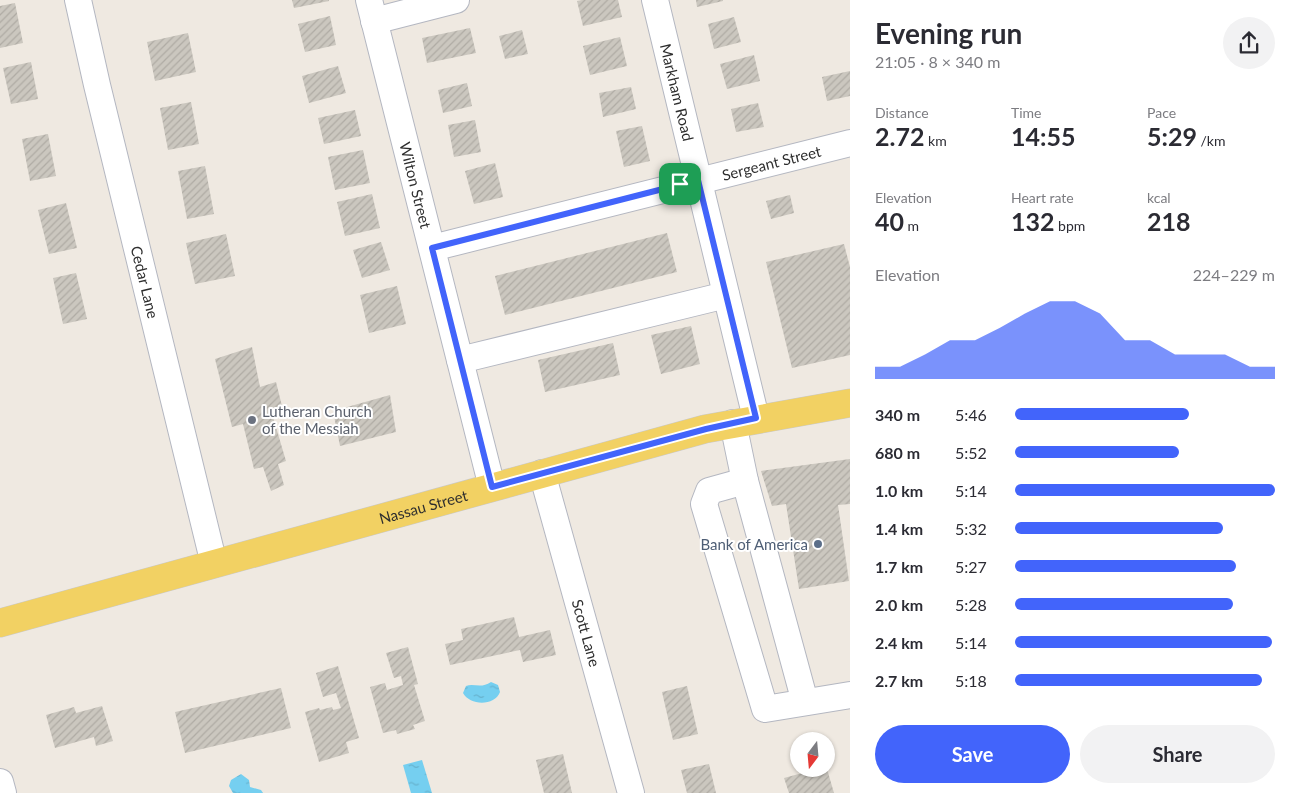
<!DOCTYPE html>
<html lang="en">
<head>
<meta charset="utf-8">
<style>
  :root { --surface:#fff; --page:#f2f2f3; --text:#2b2b33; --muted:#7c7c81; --accent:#4264fb }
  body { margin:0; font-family:Lato,sans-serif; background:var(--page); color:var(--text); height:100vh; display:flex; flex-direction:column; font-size:19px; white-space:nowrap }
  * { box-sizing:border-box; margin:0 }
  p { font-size:16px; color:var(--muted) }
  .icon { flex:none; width:28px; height:28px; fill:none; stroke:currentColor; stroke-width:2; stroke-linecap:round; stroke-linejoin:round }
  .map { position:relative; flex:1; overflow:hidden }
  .drawer { display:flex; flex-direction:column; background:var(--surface); width:450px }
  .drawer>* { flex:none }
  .needle { width:32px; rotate:196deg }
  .tools { position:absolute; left:790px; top:732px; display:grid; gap:10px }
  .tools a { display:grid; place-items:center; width:45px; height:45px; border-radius:50%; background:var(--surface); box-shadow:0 1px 4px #0004; font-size:25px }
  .pin { position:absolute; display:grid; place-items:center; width:42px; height:42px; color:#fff; margin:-21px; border-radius:10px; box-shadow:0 2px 8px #0006 }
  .round { display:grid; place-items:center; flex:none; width:52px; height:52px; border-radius:26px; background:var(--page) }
  .headline { display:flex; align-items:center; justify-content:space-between; height:85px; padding:0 25px }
  h1 { font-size:28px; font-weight:700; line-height:38px }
  .metrics { display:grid; grid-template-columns:repeat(3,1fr); gap:8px; height:85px; padding:5px 25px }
  .metrics div { display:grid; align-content:center }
  .metrics b { font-size:25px; font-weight:700 }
  .metrics small { font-size:14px; font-weight:400 }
  .metrics p { font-size:14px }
  .chart { height:140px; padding:10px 25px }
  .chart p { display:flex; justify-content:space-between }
  .chart svg { width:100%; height:90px; margin-top:5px; fill:var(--accent); opacity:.7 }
  .primary-button { display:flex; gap:10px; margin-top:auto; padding:10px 25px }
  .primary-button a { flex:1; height:58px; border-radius:30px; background:var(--accent); color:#fff; font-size:20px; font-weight:700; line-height:58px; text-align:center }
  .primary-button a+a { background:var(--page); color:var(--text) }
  ul { padding:0 25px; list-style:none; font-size:16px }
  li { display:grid; grid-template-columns:80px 60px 1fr; align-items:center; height:38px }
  li i { height:12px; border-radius:6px; background:var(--accent) }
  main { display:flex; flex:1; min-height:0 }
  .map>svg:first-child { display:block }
  .water { fill:url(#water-ripples) }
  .building { fill:url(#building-hatch) }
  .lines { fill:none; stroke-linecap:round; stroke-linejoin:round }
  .minor-casing { stroke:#b4b7c1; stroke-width:28 }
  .major-casing { stroke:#c9c9c9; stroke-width:29 }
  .minor { stroke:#fff; stroke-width:26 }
  .major { stroke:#f2d163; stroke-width:28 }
  .route-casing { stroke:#fff; stroke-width:10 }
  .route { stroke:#4264fb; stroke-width:6 }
  .worship-dot { fill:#6b7280; stroke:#fff; stroke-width:2 }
  .service-dot { fill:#5c6f8a; stroke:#fff; stroke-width:2 }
  .labels { text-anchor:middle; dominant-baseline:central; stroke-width:4; stroke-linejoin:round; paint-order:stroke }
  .street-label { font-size:15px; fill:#2e2e2e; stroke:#fff }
  .worship-label { font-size:15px; fill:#5b616d; stroke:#fff; text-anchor:start }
  .service-label { font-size:15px; fill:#4e5e75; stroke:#fff; text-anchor:end }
</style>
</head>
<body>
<main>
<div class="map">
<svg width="850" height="793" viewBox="0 0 850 793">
  <defs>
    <pattern id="water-ripples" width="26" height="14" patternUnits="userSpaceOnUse" patternTransform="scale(1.25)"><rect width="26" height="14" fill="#75cff0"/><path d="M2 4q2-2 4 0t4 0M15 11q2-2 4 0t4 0" fill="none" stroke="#66b2ce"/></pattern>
    <pattern id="building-hatch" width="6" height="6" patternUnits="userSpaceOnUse" patternTransform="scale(1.25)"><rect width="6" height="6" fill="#cbc7bf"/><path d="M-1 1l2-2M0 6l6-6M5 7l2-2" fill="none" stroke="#afaba4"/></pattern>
  </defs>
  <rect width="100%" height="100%" fill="#efe9e1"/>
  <!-- water -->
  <g class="water">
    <path d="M491 682 498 685 500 692C495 706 470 706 463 693L466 686C474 683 481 689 491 682Z"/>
    <path d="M422 760 432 793H411L403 765Z"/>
    <path d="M241 774 249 780 250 787 261 790 263 793H233L229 786 231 780Z"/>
  </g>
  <!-- building -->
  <g class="building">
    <path d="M292 0H329V1L294 8Z"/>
    <path d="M582 0H618L622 17 583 26 577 1Z"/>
    <path d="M696 0H723V1L697 7Z"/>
    <path d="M15 3 23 43 0 48V6Z"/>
    <path d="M330 16 336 45 305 52 298 24Z"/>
    <path d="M734 17 741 42 714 49 708 24Z"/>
    <path d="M470 28 476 53 427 63 422 38Z"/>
    <path d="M522 30 528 54 505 59 499 36Z"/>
    <path d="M188 33 196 72 155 81 147 42Z"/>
    <path d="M620 37 627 66 590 75 583 46Z"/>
    <path d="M754 55 760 81 727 89 720 64Z"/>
    <path d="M31 62 38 99 11 104 3 68Z"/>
    <path d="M338 66 346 93 309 103 302 76Z"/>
    <path d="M850 71V96L827 101 822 77Z"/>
    <path d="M467 83 472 106 443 113 438 90Z"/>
    <path d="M631 87 636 109 603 117 599 93Z"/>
    <path d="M191 102 199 144 168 150 160 108Z"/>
    <path d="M758 103 764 127 736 132 731 109Z"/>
    <path d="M355 110 361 136 324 144 318 118Z"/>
    <path d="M475 120 481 152 454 157 448 125Z"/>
    <path d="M642 126 650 161 624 167 616 131Z"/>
    <path d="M48 134 56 176 30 181 22 139Z"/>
    <path d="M363 150 370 183 335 190 328 157Z"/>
    <path d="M495 163 503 197 474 204 465 171Z"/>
    <path d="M205 166 214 214 187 219 178 171Z"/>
    <path d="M372 194 380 228 345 236 337 202Z"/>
    <path d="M790 195 794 213 771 219 766 201Z"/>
    <path d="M66 203 77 248 49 254 38 210Z"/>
    <path d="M667 233 677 272 505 315 495 276Z"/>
    <path d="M226 234 235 276 195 284 186 243Z"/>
    <path d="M381 242 390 270 362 278 353 250Z"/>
    <path d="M844 244 850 267V355L792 368 766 262Z"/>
    <path d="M76 273 87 319 63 324 53 278Z"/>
    <path d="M397 286 406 324 369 333 360 295Z"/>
    <path d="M691 326 700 364 661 374 651 335Z"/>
    <path d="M613 343 620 375 545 392 538 360Z"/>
    <path d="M252 347 260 387 276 382 284 414 273 417 286 461 278 464 284 485 271 491 263 467 254 469 243 424 232 427 215 359Z"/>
    <path d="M390 395 396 432 340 446 333 411Z"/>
    <path d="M850 459V504L838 505 849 581 799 589 786 504 772 506 761 471Z"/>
    <path d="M514 617 519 637 550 630 556 655 523 662 520 650 450 665 445 644 463 640 461 629Z"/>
    <path d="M408 647 418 684 414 685 425 721 413 725 415 729 397 734 396 730 383 733 370 687 385 683 387 690 403 685 401 676 394 678 386 653Z"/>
    <path d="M338 666 359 738 346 742 349 753 319 762 305 712 319 708 320 710 332 707 333 710 341 708 336 693 323 697 316 673Z"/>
    <path d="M687 686 698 734 673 740 662 692Z"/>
    <path d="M281 688 291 728 185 753 175 712Z"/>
    <path d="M102 706 113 741 96 746 94 737 55 748 46 715 74 707 76 713Z"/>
    <path d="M563 754 572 793H544L536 760Z"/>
    <path d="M709 764 716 793H687L681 770Z"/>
    <path d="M817 769H827L834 793H789L784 778Z"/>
  </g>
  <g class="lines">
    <defs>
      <g id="minor">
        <path id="s1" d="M78 0 97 85 214 564"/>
        <path id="s2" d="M369 0 492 487"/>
        <path id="s3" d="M655 0 756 418"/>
        <path d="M374 21 456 0"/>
        <path id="s4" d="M432 248 850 143"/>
        <path d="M460 360 726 295"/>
        <path d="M733 423 745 481 805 702"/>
        <path id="s5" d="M542 473 631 793"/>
        <path d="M745 481 709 491 704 504 765 709 850 695"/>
        <path d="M0 782 3 793"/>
      </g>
      <g id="major">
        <path id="s6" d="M0 623 705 429 850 403"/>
      </g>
    </defs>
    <!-- minor casing -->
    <use href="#minor" class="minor-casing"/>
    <!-- major casing -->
    <use href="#major" class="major-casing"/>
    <!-- minor -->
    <use href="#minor" class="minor"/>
    <!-- major -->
    <use href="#major" class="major"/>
  </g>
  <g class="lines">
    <defs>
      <path id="route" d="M698 180 756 418 706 429 492 487 432 248Z"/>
    </defs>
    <!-- route casing -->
    <use href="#route" class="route-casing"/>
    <!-- route -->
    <use href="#route" class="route"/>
  </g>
  <!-- markers -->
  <circle class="worship-dot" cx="252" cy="420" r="5"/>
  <circle class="service-dot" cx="818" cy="544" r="5"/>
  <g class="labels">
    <!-- street labels -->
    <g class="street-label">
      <text stroke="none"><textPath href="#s3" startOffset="95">Markham Road</textPath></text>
      <text stroke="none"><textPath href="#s4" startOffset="350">Sergeant Street</textPath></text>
      <text stroke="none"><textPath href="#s2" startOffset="191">Wilton Street</textPath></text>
      <text stroke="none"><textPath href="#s1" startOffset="290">Cedar Lane</textPath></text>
      <text stroke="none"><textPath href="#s6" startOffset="439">Nassau Street</textPath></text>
      <text stroke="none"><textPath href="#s5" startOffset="166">Scott Lane</textPath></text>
    </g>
    <!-- worship labels -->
    <g class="worship-label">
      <text x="262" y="411">Lutheran Church<tspan x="262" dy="17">of the Messiah</tspan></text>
    </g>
    <!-- service labels -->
    <g class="service-label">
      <text x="808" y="544">Bank of America</text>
    </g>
  </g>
</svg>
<div class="tools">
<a><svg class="needle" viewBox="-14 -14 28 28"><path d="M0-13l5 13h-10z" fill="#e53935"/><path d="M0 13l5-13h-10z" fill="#7c7c81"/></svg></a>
</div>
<div class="pin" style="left:680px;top:184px;background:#1e9e55"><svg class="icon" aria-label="arrive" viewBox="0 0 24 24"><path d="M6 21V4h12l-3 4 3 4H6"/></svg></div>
</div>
<section class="drawer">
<div class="headline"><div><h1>Evening run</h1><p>21:05 · 8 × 340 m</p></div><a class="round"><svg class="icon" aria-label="share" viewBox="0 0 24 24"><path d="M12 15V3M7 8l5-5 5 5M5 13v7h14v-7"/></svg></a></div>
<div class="metrics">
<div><p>Distance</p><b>2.72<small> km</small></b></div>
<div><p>Time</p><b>14:55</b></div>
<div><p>Pace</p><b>5:29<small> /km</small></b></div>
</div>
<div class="metrics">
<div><p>Elevation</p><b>40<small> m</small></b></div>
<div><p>Heart rate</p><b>132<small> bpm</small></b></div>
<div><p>kcal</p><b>218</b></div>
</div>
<div class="chart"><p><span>Elevation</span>224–229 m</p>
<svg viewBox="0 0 160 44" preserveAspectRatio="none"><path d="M0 44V38L10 38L20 32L30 25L40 25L50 19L60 12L70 6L80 6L90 12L100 25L110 25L120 32L130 32L140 32L150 38L160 38V44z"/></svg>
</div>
<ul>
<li><b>340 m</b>5:46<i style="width:67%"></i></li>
<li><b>680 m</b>5:52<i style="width:63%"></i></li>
<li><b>1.0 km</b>5:14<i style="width:100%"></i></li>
<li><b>1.4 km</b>5:32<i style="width:80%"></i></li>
<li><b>1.7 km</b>5:27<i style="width:85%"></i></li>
<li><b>2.0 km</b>5:28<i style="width:84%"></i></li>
<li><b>2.4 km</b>5:14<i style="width:99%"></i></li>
<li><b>2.7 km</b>5:18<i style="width:95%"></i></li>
</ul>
<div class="primary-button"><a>Save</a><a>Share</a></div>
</section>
</main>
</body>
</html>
